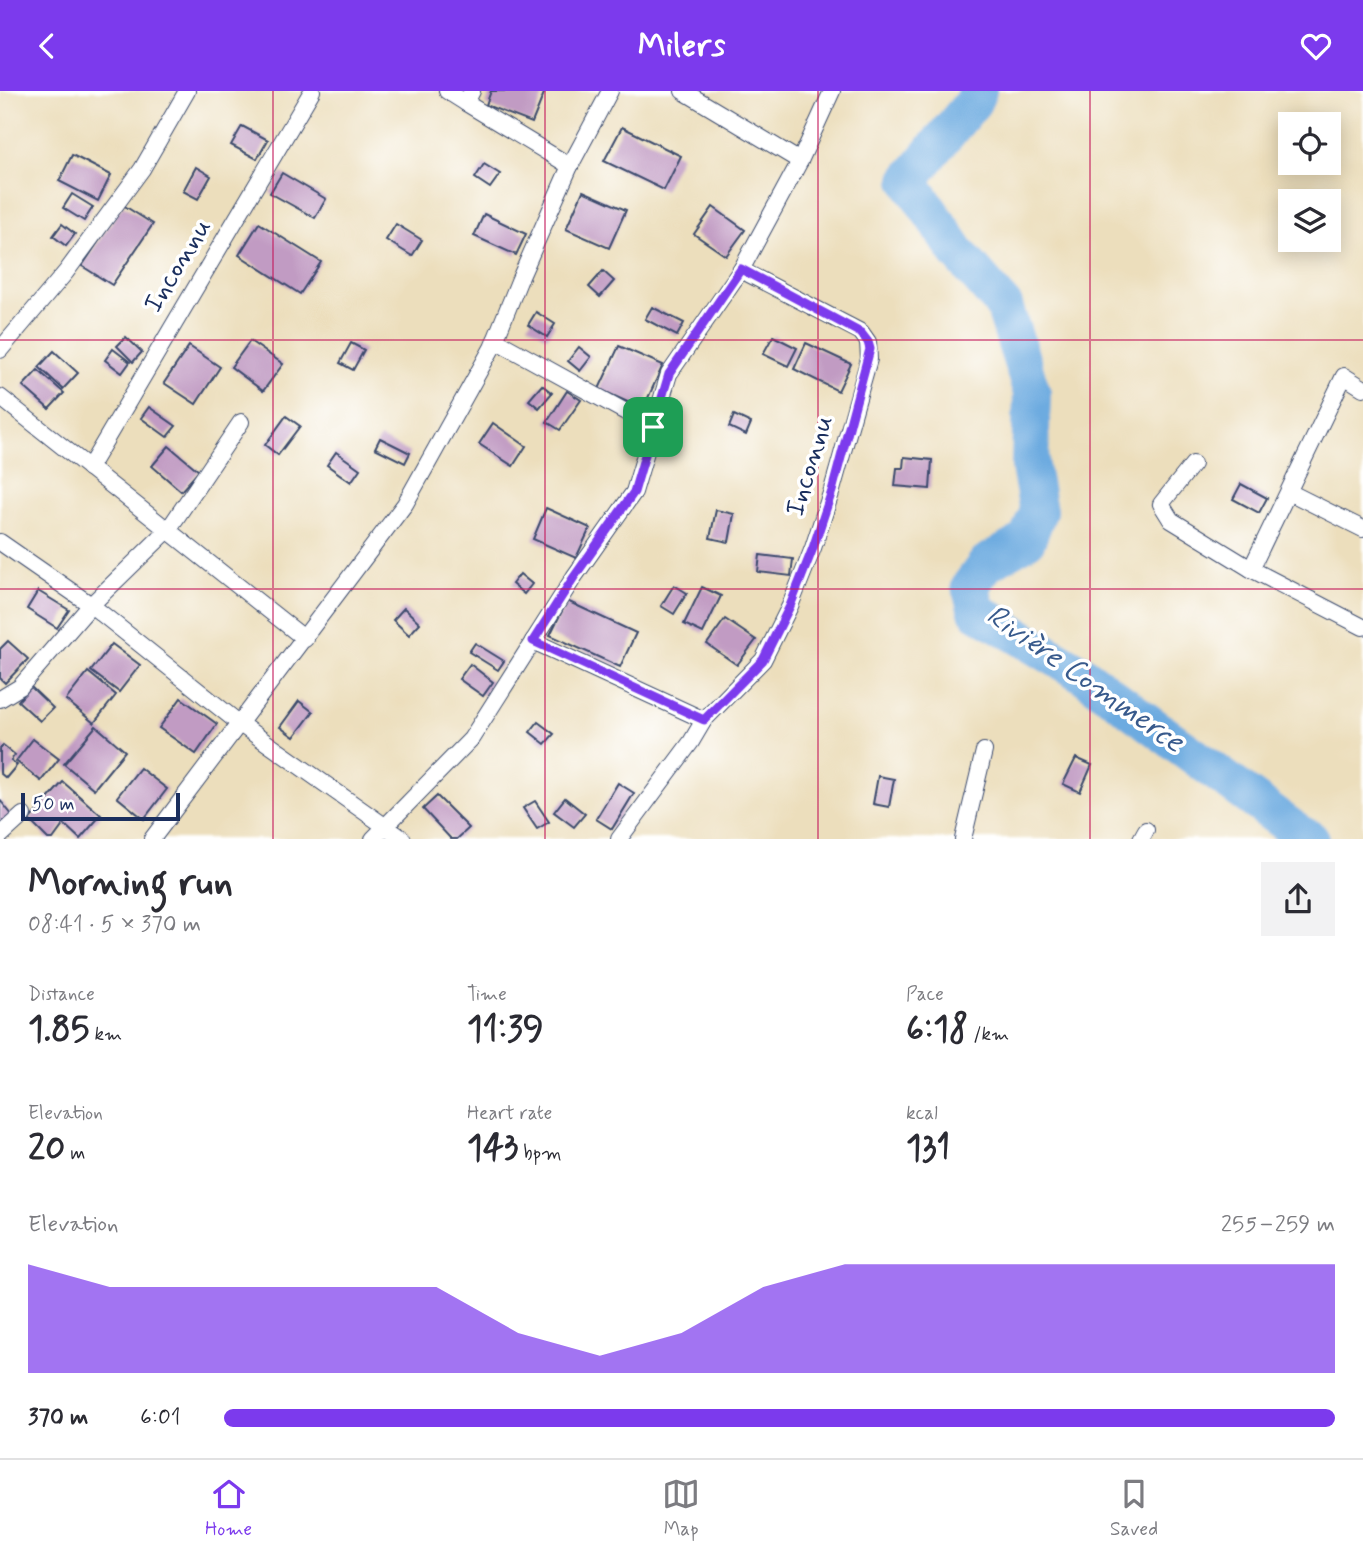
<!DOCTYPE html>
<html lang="en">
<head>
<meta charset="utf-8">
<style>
  :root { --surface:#fff; --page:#f2f2f3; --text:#2b2b33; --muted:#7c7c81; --line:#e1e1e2; --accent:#7c3aed }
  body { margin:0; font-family:Mynerve,sans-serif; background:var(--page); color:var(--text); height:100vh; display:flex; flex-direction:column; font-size:26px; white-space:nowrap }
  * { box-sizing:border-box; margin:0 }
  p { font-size:23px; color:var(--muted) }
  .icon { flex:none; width:38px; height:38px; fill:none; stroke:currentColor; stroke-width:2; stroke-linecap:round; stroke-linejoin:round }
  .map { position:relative; height:748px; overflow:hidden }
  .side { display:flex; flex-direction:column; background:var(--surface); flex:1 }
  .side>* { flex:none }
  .controls { position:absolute; left:1278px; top:21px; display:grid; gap:14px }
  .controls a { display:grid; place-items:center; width:63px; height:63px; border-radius:0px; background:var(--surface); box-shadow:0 4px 18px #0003; font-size:35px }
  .scale { position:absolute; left:21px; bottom:18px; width:159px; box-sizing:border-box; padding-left:7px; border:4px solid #1b2f5e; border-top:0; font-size:19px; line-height:24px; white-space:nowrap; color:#1b2f5e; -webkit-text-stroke:5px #fff; paint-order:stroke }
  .pin { position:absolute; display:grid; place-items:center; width:60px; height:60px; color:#fff; margin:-30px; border-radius:14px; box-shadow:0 4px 10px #0006 }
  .round { display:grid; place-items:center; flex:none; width:74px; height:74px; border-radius:0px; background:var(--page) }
  .headline { display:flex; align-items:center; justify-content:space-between; height:119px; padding:0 28px }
  h1 { font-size:38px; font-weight:700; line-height:52px }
  .figures { display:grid; grid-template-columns:repeat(3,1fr); gap:10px; height:119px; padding:7px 28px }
  .figures div { display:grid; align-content:center }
  .figures b { font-size:35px; font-weight:700 }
  .figures small { font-size:19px; font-weight:400 }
  .figures p { font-size:19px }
  .chart { height:196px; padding:14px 28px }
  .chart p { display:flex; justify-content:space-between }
  .chart svg { width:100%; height:126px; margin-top:7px; fill:var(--accent); opacity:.7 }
  ul { padding:0 28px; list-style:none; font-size:23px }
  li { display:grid; grid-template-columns:112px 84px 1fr; align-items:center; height:52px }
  li i { height:18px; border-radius:9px; background:var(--accent) }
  header { display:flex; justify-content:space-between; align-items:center; height:91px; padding:0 28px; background:var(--accent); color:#fff; font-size:32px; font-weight:700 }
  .tabs { display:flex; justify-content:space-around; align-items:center; height:98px; border-top:2px solid var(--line); background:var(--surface); font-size:19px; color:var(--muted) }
  .tabs a { display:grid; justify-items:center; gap:4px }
  .tabs .current { color:var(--accent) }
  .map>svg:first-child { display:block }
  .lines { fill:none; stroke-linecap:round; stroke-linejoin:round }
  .river { stroke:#6dabe0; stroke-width:38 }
  .building { fill:#c19bc3 }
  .minor-casing { stroke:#3a496c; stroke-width:18 }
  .minor { stroke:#fff; stroke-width:16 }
  .route-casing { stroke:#fff; stroke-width:14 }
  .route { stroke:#7c3aed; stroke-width:9 }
  .grid { fill:none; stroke:#c2185b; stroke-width:2; stroke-opacity:0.55 }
  .labels { text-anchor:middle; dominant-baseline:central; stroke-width:7; stroke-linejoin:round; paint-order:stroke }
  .street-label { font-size:28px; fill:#1b2f5e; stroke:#fff }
  .water-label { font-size:30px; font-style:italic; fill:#385a8c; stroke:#fff }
</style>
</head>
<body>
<header><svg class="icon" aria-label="back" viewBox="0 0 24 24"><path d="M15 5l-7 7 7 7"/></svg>Milers<svg class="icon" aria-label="heart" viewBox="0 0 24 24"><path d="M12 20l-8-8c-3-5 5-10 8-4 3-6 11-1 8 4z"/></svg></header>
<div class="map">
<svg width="1363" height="748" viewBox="0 0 1363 748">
  <rect width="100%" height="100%" fill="#fff"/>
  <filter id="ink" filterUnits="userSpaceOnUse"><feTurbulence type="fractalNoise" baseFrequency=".0143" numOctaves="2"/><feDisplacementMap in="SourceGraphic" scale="14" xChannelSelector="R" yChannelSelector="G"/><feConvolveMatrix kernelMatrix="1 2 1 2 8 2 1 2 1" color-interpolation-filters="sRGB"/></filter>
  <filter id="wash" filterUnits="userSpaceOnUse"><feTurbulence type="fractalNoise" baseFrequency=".00686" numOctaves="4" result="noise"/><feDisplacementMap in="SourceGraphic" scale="28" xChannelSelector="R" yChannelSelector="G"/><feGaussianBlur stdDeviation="1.57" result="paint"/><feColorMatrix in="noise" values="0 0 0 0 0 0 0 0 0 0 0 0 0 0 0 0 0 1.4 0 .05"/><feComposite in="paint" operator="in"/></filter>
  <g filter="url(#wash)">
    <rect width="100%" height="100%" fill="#ecdebc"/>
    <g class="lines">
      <!-- river -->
      <path class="river" d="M978 0 973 11 909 89 957 161 1004 215 1032 302 1030 376 1038 420 1027 449 987 472 970 495 977 520 1081 582 1300 743 1310 748"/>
    </g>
    <g id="blocks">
      <!-- building -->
      <g class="building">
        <path d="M491 0H545L532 32 486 14Z"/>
        <path d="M242 35 268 49 257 68 231 54Z"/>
        <path d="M622 36 681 65 664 99 604 70Z"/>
        <path d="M72 64 111 84 98 110 59 90Z"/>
        <path d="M484 73 500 83 490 97 475 87Z"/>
        <path d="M196 76 211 85 198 108 183 100Z"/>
        <path d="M282 82 326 108 315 127 270 102Z"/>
        <path d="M583 100 626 119 609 157 566 138Z"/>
        <path d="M72 103 93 116 84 130 63 117Z"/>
        <path d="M123 114 153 133 112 194 82 175Z"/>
        <path d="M713 116 745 139 726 165 694 143Z"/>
        <path d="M484 123 526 143 516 164 474 145Z"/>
        <path d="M259 132 321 171 300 203 239 164Z"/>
        <path d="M62 133 75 143 66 155 53 145Z"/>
        <path d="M396 133 422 149 412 165 386 149Z"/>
        <path d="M603 180 614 190 600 206 589 196Z"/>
        <path d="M652 216 684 232 677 245 645 228Z"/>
        <path d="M536 221 555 233 547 246 528 234Z"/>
        <path d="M773 245 797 257 788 275 763 263Z"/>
        <path d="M126 246 142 261 133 271 117 255Z"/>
        <path d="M250 250 283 273 263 300 231 276Z"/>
        <path d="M351 252 364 259 353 279 340 272Z"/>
        <path d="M806 252 851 273 838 300 794 278Z"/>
        <path d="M189 255 220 276 196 313 164 292Z"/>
        <path d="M619 255 663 274 643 318 599 298Z"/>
        <path d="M579 256 591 266 580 280 568 270Z"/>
        <path d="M113 258 130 271 122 282 105 269Z"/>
        <path d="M54 260 78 282 63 298 39 276Z"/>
        <path d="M38 279 64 302 49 318 23 295Z"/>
        <path d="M542 294 552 302 539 317 529 309Z"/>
        <path d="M567 300 581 309 560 339 547 331Z"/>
        <path d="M149 316 176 335 167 346 141 327Z"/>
        <path d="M734 324 751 332 746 344 729 336Z"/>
        <path d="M286 325 300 335 278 364 265 354Z"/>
        <path d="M493 332 526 355 513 375 479 353Z"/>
        <path d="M380 347 410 362 405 372 375 357Z"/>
        <path d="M169 355 199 380 181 400 152 375Z"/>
        <path d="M336 361 360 378 351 391 327 374Z"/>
        <path d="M904 366 932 369 930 398 895 395 897 377H903Z"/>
        <path d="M1241 393 1267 407 1259 422 1233 408Z"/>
        <path d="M546 417 590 437 576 467 533 448Z"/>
        <path d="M716 419 734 423 729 451 710 447Z"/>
        <path d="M760 464 793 468 791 485 758 481Z"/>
        <path d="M520 483 532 493 524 503 512 493Z"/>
        <path d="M674 494 687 502 674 523 661 515Z"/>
        <path d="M702 496 721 505 703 542 684 533Z"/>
        <path d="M38 500 69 519 57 537 27 518Z"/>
        <path d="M567 510 636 542 620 576 550 544Z"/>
        <path d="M404 517 420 532 409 544 393 529Z"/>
        <path d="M725 528 756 549 737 574 707 553Z"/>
        <path d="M8 550 28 568 5 592 0 587V558Z"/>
        <path d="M475 552 504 570 498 579 469 561Z"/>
        <path d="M112 553 140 574 119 601 91 580Z"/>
        <path d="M470 573 493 591 483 605 459 588Z"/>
        <path d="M88 581 116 604 94 632 66 609Z"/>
        <path d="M31 596 53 617 40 630 18 610Z"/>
        <path d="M181 607 217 633 196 663 159 637Z"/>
        <path d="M299 610 313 621 294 646 280 636Z"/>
        <path d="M538 631 554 643 545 653 530 641Z"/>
        <path d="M96 635 125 660 94 698 64 673Z"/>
        <path d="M33 648 59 668 41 690 16 670Z"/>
        <path d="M3 654 15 664 11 669 17 674 6 687 0 682V658Z"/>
        <path d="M1076 667 1092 674 1080 701 1063 693Z"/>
        <path d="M140 677 167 698 144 728 117 706Z"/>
        <path d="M878 685 894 688 889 716 873 713Z"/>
        <path d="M63 691 101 724 80 748 64 733 53 748H48L29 729Z"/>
        <path d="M618 692 634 702 612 738 596 728Z"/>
        <path d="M437 705 469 737 457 748H451L423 718Z"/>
        <path d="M565 707 585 723 574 736 554 721Z"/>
        <path d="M0 709 12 724 0 733Z"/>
        <path d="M535 710 549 731 537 738 523 717Z"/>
      </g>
    </g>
  </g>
  <g filter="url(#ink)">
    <use href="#blocks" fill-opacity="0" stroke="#3a496c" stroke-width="2"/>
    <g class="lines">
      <defs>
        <g id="minor">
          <path d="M447 0 466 12"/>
          <path d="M472 0 466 12 570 75"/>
          <path d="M683 0 800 70"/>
          <path d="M495 249 653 336"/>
          <path d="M0 259 66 181 142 78 187 0"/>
          <path d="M0 306 305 548"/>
          <path d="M1193 373 1161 413 1171 429 1251 478 1363 536"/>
          <path d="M89 377 312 0"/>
          <path d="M1289 401 1363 438"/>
          <path d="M0 451 91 514 240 633 403 748"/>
          <path d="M1251 478 1344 285 1363 297"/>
          <path d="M533 550 704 629"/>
          <path d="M0 608 20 596 91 514 168 439 241 331"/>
          <path d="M0 745 23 724"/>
          <path d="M152 748 405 413 492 257 519 190 570 75 610 0"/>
          <path d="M373 748 471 648 574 486 634 401 669 283 741 179 800 70 832 0"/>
          <path d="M619 748 691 651 704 629 763 569 790 515 813 457 832 399 869 268 868 251 861 241 741 179"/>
          <path d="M963 748 984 660"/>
          <path d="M1141 748 1146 739"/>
        </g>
      </defs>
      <!-- minor casing -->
      <use href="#minor" class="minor-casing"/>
      <!-- minor -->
      <use href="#minor" class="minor"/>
    </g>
  </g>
  <g class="lines" filter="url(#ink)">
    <defs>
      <path id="route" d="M741 178 861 242 868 251 870 258 832 400 813 457 790 515 763 569 704 629 533 550 574 486 634 401 669 283Z"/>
    </defs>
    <!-- route casing -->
    <use href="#route" class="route-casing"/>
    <!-- route -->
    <use href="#route" class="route"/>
  </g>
  <!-- grid -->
  <path class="grid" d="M273 0V748M545 0V748M818 0V748M1090 0V748M0 249H1363M0 498H1363"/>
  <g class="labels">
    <!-- street labels -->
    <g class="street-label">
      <text transform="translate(178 175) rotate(-59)">Inconnu</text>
      <text transform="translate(810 375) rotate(-73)">Inconnu</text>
    </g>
    <!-- water labels -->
    <g class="water-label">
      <text transform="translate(1085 588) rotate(35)">Rivière Commerce</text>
    </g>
  </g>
</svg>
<div class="controls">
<a><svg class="icon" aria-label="locate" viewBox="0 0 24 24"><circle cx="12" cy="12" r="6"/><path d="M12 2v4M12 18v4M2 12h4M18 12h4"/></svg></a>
<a><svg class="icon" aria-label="layers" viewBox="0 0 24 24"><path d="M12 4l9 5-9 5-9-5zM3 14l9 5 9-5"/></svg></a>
</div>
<div class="scale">50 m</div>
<div class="pin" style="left:653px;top:336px;background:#1e9e55"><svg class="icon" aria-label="arrive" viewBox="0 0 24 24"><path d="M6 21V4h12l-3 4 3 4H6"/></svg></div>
</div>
<section class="side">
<div class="headline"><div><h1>Morning run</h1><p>08:41 · 5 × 370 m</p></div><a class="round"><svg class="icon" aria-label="share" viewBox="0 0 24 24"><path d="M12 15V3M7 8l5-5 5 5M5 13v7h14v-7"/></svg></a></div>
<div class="figures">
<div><p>Distance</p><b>1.85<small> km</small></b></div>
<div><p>Time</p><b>11:39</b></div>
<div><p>Pace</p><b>6:18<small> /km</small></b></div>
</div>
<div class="figures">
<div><p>Elevation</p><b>20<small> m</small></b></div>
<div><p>Heart rate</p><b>143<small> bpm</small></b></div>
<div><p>kcal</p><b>131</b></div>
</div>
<div class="chart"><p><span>Elevation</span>255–259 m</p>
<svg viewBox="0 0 160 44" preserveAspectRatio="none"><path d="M0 44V6L10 14L20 14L30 14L40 14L50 14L60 30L70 38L80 30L90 14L100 6L110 6L120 6L130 6L140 6L150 6L160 6V44z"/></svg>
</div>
<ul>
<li><b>370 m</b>6:01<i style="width:100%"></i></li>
</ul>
</section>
<nav class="tabs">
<a class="current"><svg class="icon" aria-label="home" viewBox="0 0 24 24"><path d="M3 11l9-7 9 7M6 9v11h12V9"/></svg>Home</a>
<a><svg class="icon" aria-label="map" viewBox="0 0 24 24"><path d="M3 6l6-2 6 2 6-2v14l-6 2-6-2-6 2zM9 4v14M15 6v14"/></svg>Map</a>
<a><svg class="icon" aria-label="saved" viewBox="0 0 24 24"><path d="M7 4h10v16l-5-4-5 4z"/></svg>Saved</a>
</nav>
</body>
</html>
